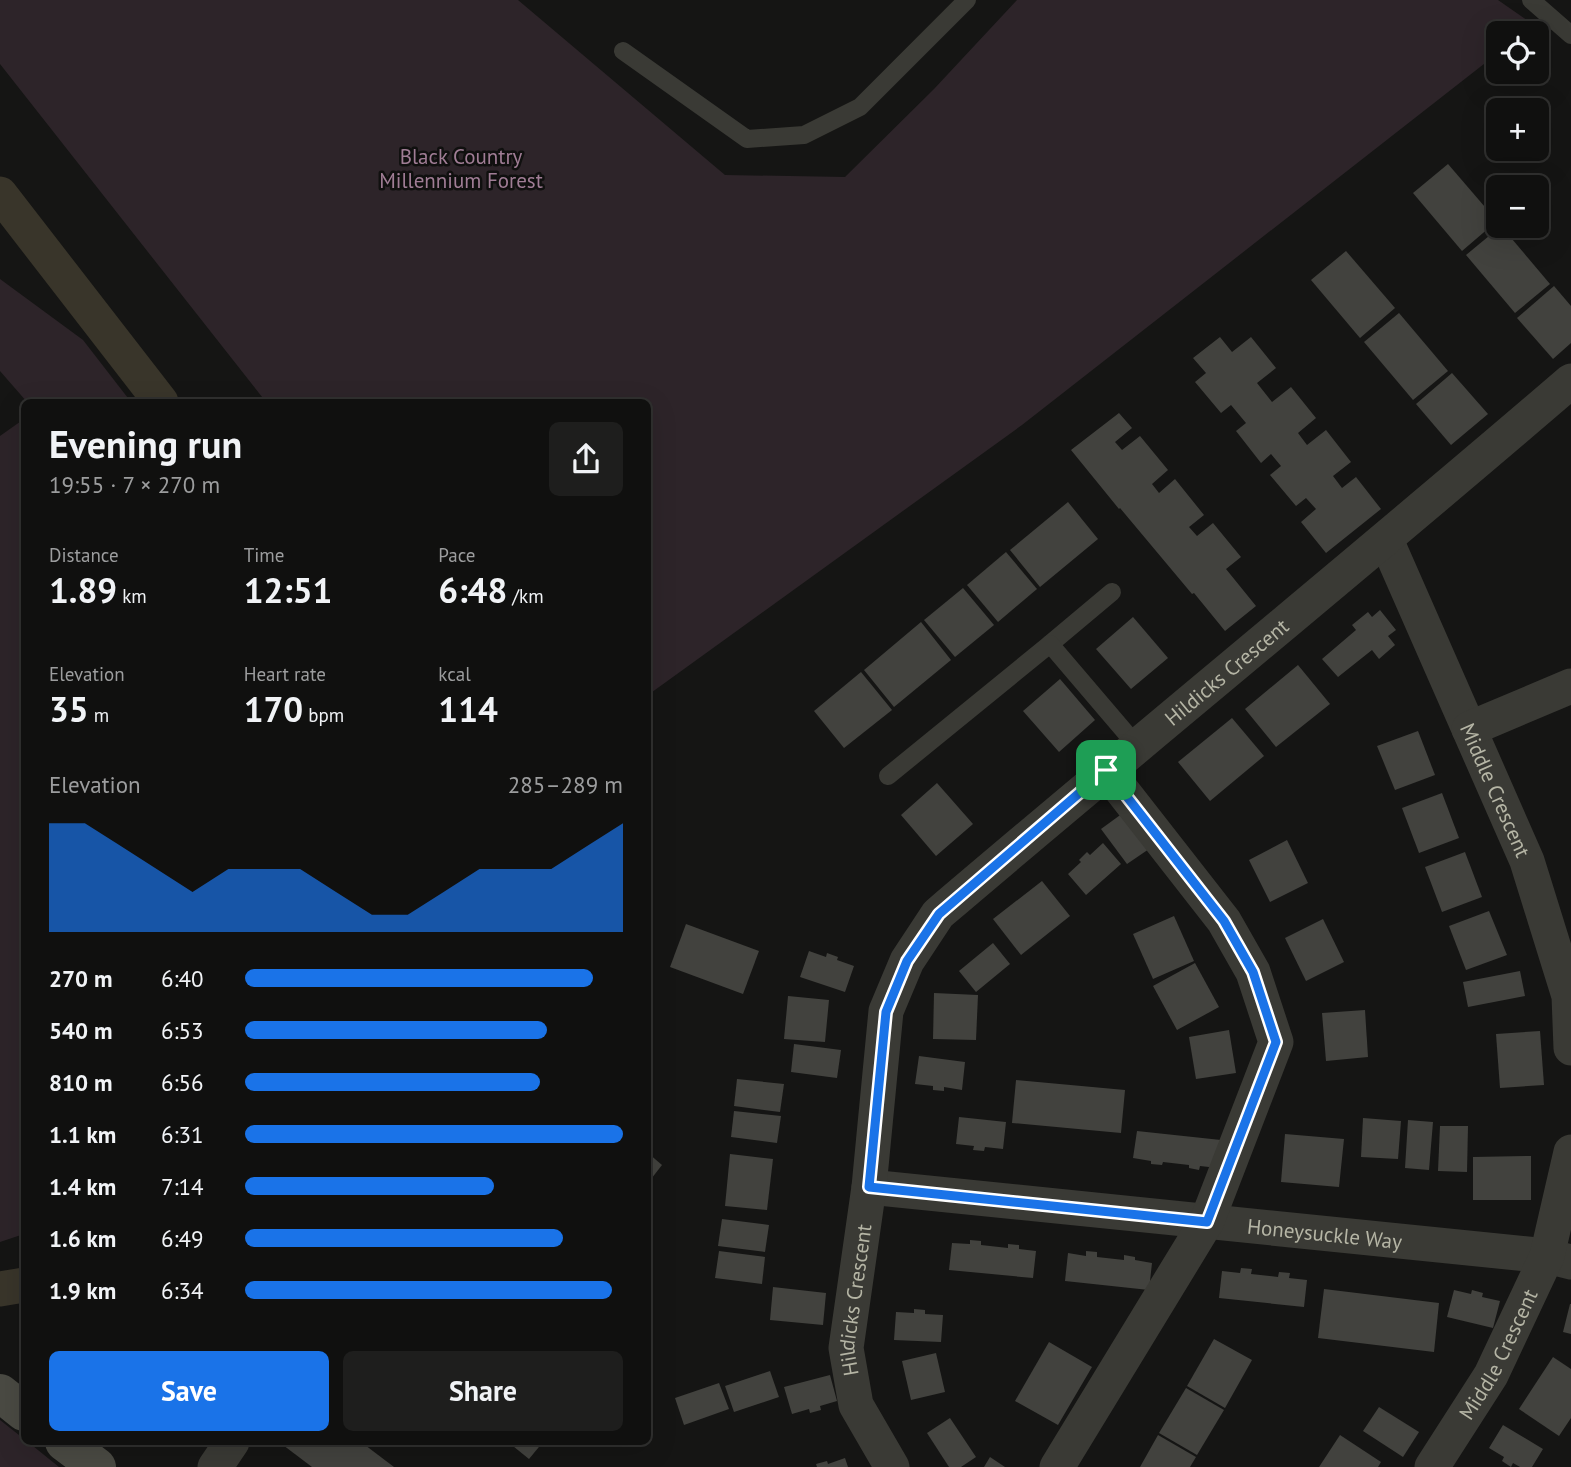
<!DOCTYPE html>
<html lang="en">
<head>
<meta charset="utf-8">
<style>
  :root { --surface:#10100f; --page:#1e1e1d; --text:#f1f3f6; --muted:#9c9d9e; --line:#30302f; --accent:#1a73e8 }
  body { margin:0; font-family:"PT Sans",sans-serif; background:var(--page); color:var(--text); height:100vh; display:flex; flex-direction:column; font-size:26px; white-space:nowrap }
  * { box-sizing:border-box; margin:0 }
  p { font-size:23px; color:var(--muted) }
  .icon { flex:none; width:38px; height:38px; fill:none; stroke:currentColor; stroke-width:2; stroke-linecap:round; stroke-linejoin:round }
  .map { position:relative; flex:1; overflow:hidden }
  .drawer { position:absolute; left:21px; top:399px; width:630px; height:1046px; display:flex; flex-direction:column; background:var(--surface); border-radius:10px; box-shadow:0 7px 28px #0002,0 0 0 2px var(--line) }
  .drawer>* { flex:none }
  .fabs { position:absolute; left:1486px; top:21px; display:grid; gap:14px }
  .fabs a { display:grid; place-items:center; width:63px; height:63px; border-radius:10px; background:var(--surface); box-shadow:0 7px 28px #0002,0 0 0 2px var(--line); font-size:35px }
  .pin { position:absolute; display:grid; place-items:center; width:60px; height:60px; color:#fff; margin:-30px; border-radius:14px; box-shadow:0 4px 10px #0006 }
  .round { display:grid; place-items:center; flex:none; width:74px; height:74px; border-radius:10px; background:var(--page) }
  .head { display:flex; align-items:center; justify-content:space-between; height:119px; padding:0 28px }
  h1 { font-size:38px; font-weight:700; line-height:52px }
  .metrics { display:grid; grid-template-columns:repeat(3,1fr); gap:10px; height:119px; padding:7px 28px }
  .metrics div { display:grid; align-content:center }
  .metrics b { font-size:35px; font-weight:700 }
  .metrics small { font-size:19px; font-weight:400 }
  .metrics p { font-size:19px }
  .chart { height:196px; padding:14px 28px }
  .chart p { display:flex; justify-content:space-between }
  .chart svg { width:100%; height:126px; margin-top:7px; fill:var(--accent); opacity:.7 }
  .cta { display:flex; gap:14px; margin-top:auto; padding:14px 28px }
  .cta a { flex:1; height:80px; border-radius:10px; background:var(--accent); color:#fff; font-size:28px; font-weight:700; line-height:80px; text-align:center }
  .cta a+a { background:var(--page); color:var(--text) }
  ul { padding:0 28px; list-style:none; font-size:23px }
  li { display:grid; grid-template-columns:112px 84px 1fr; align-items:center; height:52px }
  li i { height:18px; border-radius:9px; background:var(--accent) }
  .map>svg:first-child { display:block }
  .green { fill:#2d2429 }
  .lines { fill:none; stroke-linecap:round; stroke-linejoin:round }
  .canal { stroke:#39352a; stroke-width:35 }
  .building { fill:#42423e }
  .lane { stroke:#3a3a35; stroke-width:18 }
  .street { stroke:#3a3a35; stroke-width:35 }
  .secondary { stroke:#4a4a43; stroke-width:38 }
  .route-casing { stroke:#fff; stroke-width:14 }
  .route { stroke:#1a73e8; stroke-width:9 }
  .labels { text-anchor:middle; dominant-baseline:central; stroke-width:5; stroke-linejoin:round; paint-order:stroke }
  .park-label { font-size:21px; fill:#a07d95; stroke:#10100f }
  .street-label { font-size:21px; fill:#b5b5a5; stroke:#10100f }
</style>
</head>
<body>
<div class="map">
<svg width="1571" height="1467" viewBox="0 0 1571 1467">
  <rect width="100%" height="100%" fill="#151514"/>
  <!-- green -->
  <g class="green">
    <path d="M0 0H518L725 175 845 177 934 89 1017 0H1498L1534 25 1523 33H1498V53L1022 425 648 695V402H266L0 64Z"/>
    <path d="M0 279 83 340 131 402H27L0 371Z"/>
    <path d="M24 419V1234L0 1242V436Z"/>
    <path d="M0 1420 24 1439V1442H28L59 1467H0Z"/>
  </g>
  <g class="lines">
    <!-- canal -->
    <g class="canal">
      <path d="M0 194 161 402"/>
      <path d="M0 1289 24 1285"/>
    </g>
  </g>
  <!-- building -->
  <g class="building">
    <path d="M1448 164 1497 221 1462 251 1413 193Z"/>
    <path d="M1501 226 1550 284 1515 313 1466 255Z"/>
    <path d="M1346 251 1395 308 1360 338 1311 280Z"/>
    <path d="M1554 286 1571 306V343L1553 359 1517 318Z"/>
    <path d="M1399 313 1448 371 1413 400 1364 342Z"/>
    <path d="M1220 337 1232 352 1251 337 1276 368 1257 383 1272 402 1291 387 1316 418 1298 433 1307 445 1326 430 1351 462 1333 476 1342 488 1356 477 1381 509 1326 553 1301 522 1316 509 1306 498 1296 506 1270 475 1281 466 1271 454 1261 463 1236 431 1246 423 1231 405 1221 413 1195 382 1206 373 1193 358Z"/>
    <path d="M1452 373 1488 414 1451 445 1416 404Z"/>
    <path d="M1119 413 1132 428 1115 442 1122 450 1140 436 1168 470 1152 484 1159 493 1175 479 1204 515 1189 527 1197 536 1213 523 1241 557 1226 569 1256 606 1225 631 1194 593 1192 594 1120 508 1119 509 1071 450Z"/>
    <path d="M1068 502 1098 539 1040 587 1010 550Z"/>
    <path d="M1006 552 1037 589 998 622 967 585Z"/>
    <path d="M963 588 994 625 955 657 924 620Z"/>
    <path d="M1380 610 1396 630 1388 636 1395 645 1379 659 1372 650 1338 677 1322 659 1356 630 1352 625 1368 612 1372 617Z"/>
    <path d="M1133 617 1168 658 1131 689 1096 649Z"/>
    <path d="M921 622 951 660 894 707 864 670Z"/>
    <path d="M1298 665 1330 704 1276 747 1245 709Z"/>
    <path d="M861 672 892 710 844 748 814 711Z"/>
    <path d="M1060 679 1095 720 1059 752 1023 711Z"/>
    <path d="M1232 718 1264 756 1210 801 1178 762Z"/>
    <path d="M1418 731 1435 775 1395 790 1377 746Z"/>
    <path d="M937 783 973 824 936 856 901 815Z"/>
    <path d="M1442 793 1459 838 1419 853 1402 808Z"/>
    <path d="M1123 813 1149 849 1127 864 1101 829Z"/>
    <path d="M1287 840 1308 883 1270 902 1249 860Z"/>
    <path d="M1103 843 1121 864 1086 895 1068 874 1081 862 1079 860 1087 852 1090 855Z"/>
    <path d="M1465 852 1482 897 1442 912 1425 867Z"/>
    <path d="M1042 881 1070 916 1021 955 993 919Z"/>
    <path d="M1489 911 1507 955 1466 970 1449 926Z"/>
    <path d="M1174 916 1194 961 1153 979 1133 934Z"/>
    <path d="M1323 919 1344 962 1306 981 1285 938Z"/>
    <path d="M686 924 759 951 743 994 670 967Z"/>
    <path d="M993 943 1010 964 976 992 959 971Z"/>
    <path d="M809 951 826 957 827 953 838 957 837 960 854 966 845 992 800 977Z"/>
    <path d="M1195 963 1219 1007 1177 1030 1153 986Z"/>
    <path d="M1520 971 1525 996 1468 1007 1463 982Z"/>
    <path d="M934 993 978 995 976 1040 933 1039Z"/>
    <path d="M788 996 829 1000 825 1042 784 1039Z"/>
    <path d="M1365 1010 1368 1057 1326 1061 1322 1013Z"/>
    <path d="M1229 1030 1236 1073 1196 1079 1189 1037Z"/>
    <path d="M1540 1031 1544 1085 1500 1088 1496 1034Z"/>
    <path d="M794 1044 841 1050 837 1078 791 1072Z"/>
    <path d="M919 1056 965 1062 962 1090 944 1087V1091L933 1090V1086L915 1084Z"/>
    <path d="M737 1079 784 1084 780 1112 734 1106Z"/>
    <path d="M1016 1080 1125 1090 1121 1133 1012 1123Z"/>
    <path d="M734 1111 781 1116 777 1143 731 1137Z"/>
    <path d="M959 1117 1006 1122 1003 1149 985 1147 984 1151 973 1150 974 1146 956 1144Z"/>
    <path d="M1363 1118 1401 1121 1398 1159 1361 1157Z"/>
    <path d="M1408 1120 1433 1122 1429 1170 1405 1168Z"/>
    <path d="M1440 1126H1468L1467 1172 1438 1171Z"/>
    <path d="M1137 1131 1221 1140 1218 1168 1200 1166 1199 1170 1189 1168V1165L1163 1162 1162 1165 1151 1164V1161L1133 1158Z"/>
    <path d="M1285 1134 1344 1139 1339 1187 1281 1182Z"/>
    <path d="M648 1153 662 1165 648 1183Z"/>
    <path d="M730 1154 773 1159 767 1210 725 1206Z"/>
    <path d="M1531 1156V1200H1473V1157Z"/>
    <path d="M722 1219 769 1225 765 1252 718 1246Z"/>
    <path d="M970 1240 981 1241V1245L1008 1248V1244L1019 1245V1249L1036 1251 1033 1278 949 1270 952 1243 970 1244Z"/>
    <path d="M719 1251 765 1257 762 1284 715 1278Z"/>
    <path d="M1086 1251 1097 1252V1257L1124 1260V1255L1135 1257V1260L1152 1263 1149 1290 1065 1281 1068 1253 1086 1256Z"/>
    <path d="M1241 1268 1252 1269 1251 1274 1278 1277 1279 1272 1290 1273 1289 1278 1307 1280 1304 1307 1219 1298 1222 1271 1240 1273Z"/>
    <path d="M773 1287 826 1293 823 1325 770 1320Z"/>
    <path d="M1324 1289 1439 1303 1434 1352 1318 1338Z"/>
    <path d="M1454 1290 1471 1294 1472 1290 1483 1293 1482 1297 1500 1301 1493 1328 1447 1317Z"/>
    <path d="M1570 1304H1571V1334L1563 1332Z"/>
    <path d="M914 1309 925 1310V1314L943 1315 941 1342 894 1340 896 1312 914 1313Z"/>
    <path d="M1214 1339 1252 1360 1225 1408 1187 1386Z"/>
    <path d="M1049 1342 1092 1367 1058 1425 1015 1401Z"/>
    <path d="M936 1353 945 1392 911 1400 902 1361Z"/>
    <path d="M1553 1357 1571 1369V1418L1559 1436 1519 1409Z"/>
    <path d="M770 1371 779 1397 734 1412 725 1386Z"/>
    <path d="M830 1375 837 1401 820 1406 821 1410 810 1413 809 1409 792 1414 784 1387Z"/>
    <path d="M719 1383 729 1409 684 1425 675 1398Z"/>
    <path d="M1186 1388 1224 1410 1197 1455 1159 1433Z"/>
    <path d="M1379 1407 1419 1432 1403 1457 1363 1431Z"/>
    <path d="M950 1418 976 1457 961 1467H949L927 1433Z"/>
    <path d="M1503 1425 1543 1449 1532 1467H1520L1513 1463 1511 1467 1502 1461 1504 1457 1489 1448Z"/>
    <path d="M1158 1435 1196 1457 1190 1467H1140Z"/>
    <path d="M1340 1435 1381 1462 1378 1467H1319Z"/>
    <path d="M279 1442H361L394 1467H312Z"/>
    <path d="M508 1442H543L529 1459Z"/>
    <path d="M990 1457 1005 1467H984Z"/>
    <path d="M845 1458 848 1467H817L816 1464 827 1461 828 1464Z"/>
  </g>
  <g class="lines">
    <!-- lane -->
    <g class="lane">
      <path d="M1531 0 1571 35"/>
      <path d="M623 51 747 139 804 135 860 107 967 0"/>
      <path d="M1050 644 1112 592"/>
      <path d="M888 776 1050 644 1137 746"/>
    </g>
    <!-- street -->
    <g class="street">
      <path id="s1" d="M1386 540 1527 861 1569 996 1571 1048"/>
      <path d="M1469 729 1571 686"/>
      <path id="s2" d="M869 1187 1547 1256 1571 1262"/>
      <path d="M215 1467 232 1442"/>
      <path id="s3" d="M892 1467 856 1405 846 1348 869 1187 886 1011 907 961 938 914C1148 735 1362 561 1571 381"/>
      <path d="M1057 1467 1207 1221 1276 1042 1253 972 1224 921 1106 770"/>
      <path id="s4" d="M1432 1467 1491 1375 1547 1256 1571 1152"/>
    </g>
    <!-- secondary -->
    <g class="secondary">
      <path d="M0 1393 24 1412"/>
      <path d="M64 1442 97 1467"/>
    </g>
  </g>
  <g class="lines">
    <defs>
      <path id="route" d="M1106 770 1224 921 1253 972 1276 1042 1207 1222 869 1187 886 1012 907 961 939 914Z"/>
    </defs>
    <!-- route casing -->
    <use href="#route" class="route-casing"/>
    <!-- route -->
    <use href="#route" class="route"/>
  </g>
  <g class="labels">
    <!-- park labels -->
    <g class="park-label">
      <text x="461" y="156">Black Country<tspan x="461" dy="24">Millennium Forest</tspan></text>
    </g>
    <!-- street labels -->
    <g class="street-label">
      <text stroke="none"><textPath href="#s3" startOffset="956">Hildicks Crescent</textPath></text>
      <text stroke="none"><textPath href="#s1" startOffset="273">Middle Crescent</textPath></text>
      <text stroke="none"><textPath href="#s2" startOffset="458">Honeysuckle Way</textPath></text>
      <text stroke="none"><textPath href="#s3" startOffset="178">Hildicks Crescent</textPath></text>
      <text stroke="none"><textPath href="#s4" startOffset="131">Middle Crescent</textPath></text>
    </g>
  </g>
</svg>
<div class="fabs">
<a><svg class="icon" aria-label="locate" viewBox="0 0 24 24"><circle cx="12" cy="12" r="6"/><path d="M12 2v4M12 18v4M2 12h4M18 12h4"/></svg></a>
<a>+</a>
<a>−</a>
</div>
<div class="pin" style="left:1106px;top:770px;background:#1e9e55"><svg class="icon" aria-label="arrive" viewBox="0 0 24 24"><path d="M6 21V4h12l-3 4 3 4H6"/></svg></div>
<section class="drawer">
<div class="head"><div><h1>Evening run</h1><p>19:55 · 7 × 270 m</p></div><a class="round"><svg class="icon" aria-label="share" viewBox="0 0 24 24"><path d="M12 15V3M7 8l5-5 5 5M5 13v7h14v-7"/></svg></a></div>
<div class="metrics">
<div><p>Distance</p><b>1.89<small> km</small></b></div>
<div><p>Time</p><b>12:51</b></div>
<div><p>Pace</p><b>6:48<small> /km</small></b></div>
</div>
<div class="metrics">
<div><p>Elevation</p><b>35<small> m</small></b></div>
<div><p>Heart rate</p><b>170<small> bpm</small></b></div>
<div><p>kcal</p><b>114</b></div>
</div>
<div class="chart"><p><span>Elevation</span>285–289 m</p>
<svg viewBox="0 0 160 44" preserveAspectRatio="none"><path d="M0 44V6L10 6L20 14L30 22L40 30L50 22L60 22L70 22L80 30L90 38L100 38L110 30L120 22L130 22L140 22L150 14L160 6V44z"/></svg>
</div>
<ul>
<li><b>270 m</b>6:40<i style="width:92%"></i></li>
<li><b>540 m</b>6:53<i style="width:80%"></i></li>
<li><b>810 m</b>6:56<i style="width:78%"></i></li>
<li><b>1.1 km</b>6:31<i style="width:100%"></i></li>
<li><b>1.4 km</b>7:14<i style="width:66%"></i></li>
<li><b>1.6 km</b>6:49<i style="width:84%"></i></li>
<li><b>1.9 km</b>6:34<i style="width:97%"></i></li>
</ul>
<div class="cta"><a>Save</a><a>Share</a></div>
</section>
</div>
</body>
</html>
